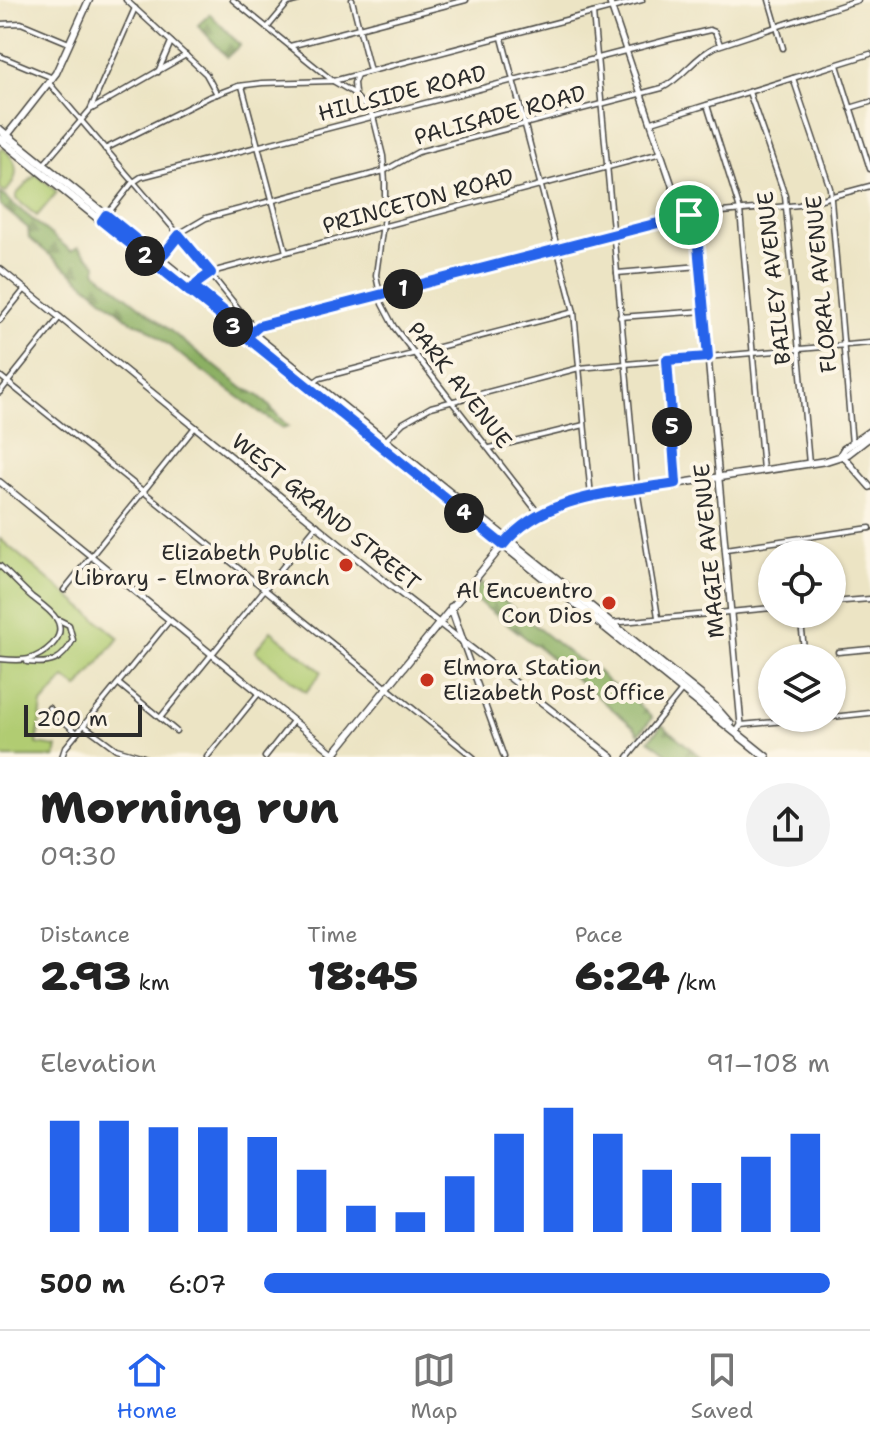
<!DOCTYPE html>
<html lang="en">
<head>
<meta charset="utf-8">
<style>
  :root { --surface:#fff; --page:#f2f2f2; --text:#222; --muted:#767676; --line:#e0e0e0; --accent:#2563eb }
  body { margin:0; font-family:"Shantell Sans",sans-serif; background:var(--page); color:var(--text); height:100vh; display:flex; flex-direction:column; font-size:30px; white-space:nowrap }
  * { box-sizing:border-box; margin:0 }
  p { font-size:26px; color:var(--muted) }
  .icon { flex:none; width:44px; height:44px; fill:none; stroke:currentColor; stroke-width:2; stroke-linecap:round; stroke-linejoin:round }
  .map { position:relative; height:757px; overflow:hidden }
  .side { display:flex; flex-direction:column; background:var(--surface); flex:1 }
  .side>* { flex:none }
  .controls { position:absolute; left:758px; top:540px; display:grid; gap:16px }
  .controls a { display:grid; place-items:center; width:88px; height:88px; border-radius:50%; background:var(--surface); box-shadow:0 2px 6px #0004; font-size:40px }
  .scale { position:absolute; left:24px; bottom:20px; width:118px; box-sizing:border-box; padding-left:8px; border:4px solid #2b2b2b; border-top:0; font-size:22px; line-height:28px; white-space:nowrap; color:#2b2b2b; -webkit-text-stroke:6px #fcf5e5; paint-order:stroke }
  .pin { position:absolute; display:grid; place-items:center; width:68px; height:68px; color:#fff; margin:-34px; border:4px solid #fff; border-radius:50%; box-shadow:0 2px 8px #0007 }
  .km { position:absolute; width:40px; height:40px; margin:-20px; border-radius:50%; background:#222; color:#fff; font-size:22px; line-height:40px; text-align:center }
  .round { display:grid; place-items:center; flex:none; width:84px; height:84px; border-radius:42px; background:var(--page) }
  .head { display:flex; align-items:center; justify-content:space-between; height:136px; padding:0 40px }
  h1 { font-size:44px; font-weight:800; line-height:60px }
  .figures { display:grid; grid-template-columns:repeat(3,1fr); gap:12px; height:136px; padding:8px 40px }
  .figures div { display:grid; align-content:center }
  .figures b { font-size:40px; font-weight:800 }
  .figures small { font-size:22px; font-weight:400 }
  .figures p { font-size:22px }
  .chart { height:224px; padding:16px 40px }
  .chart p { display:flex; justify-content:space-between }
  .chart svg { width:100%; height:144px; margin-top:8px; stroke:var(--accent); stroke-width:6 }
  ul { padding:0 40px; list-style:none; font-size:26px }
  li { display:grid; grid-template-columns:128px 96px 1fr; align-items:center; height:60px }
  li i { height:20px; border-radius:10px; background:var(--accent) }
  .menu { display:flex; justify-content:space-around; align-items:center; height:112px; border-top:2px solid var(--line); background:var(--surface); font-size:22px; color:var(--muted) }
  .menu a { display:grid; justify-items:center; gap:4px }
  .menu .active { color:var(--accent) }
  .map>svg:first-child { display:block }
  .forest { fill:url(#forest-firs); stroke:#5c6e48; stroke-width:2 }
  .green { fill:#b1cc72; stroke:#6e7c4e; stroke-width:2 }
  .lines { fill:none; stroke-linecap:round; stroke-linejoin:round }
  .minor-casing { stroke:#484742; stroke-width:7 }
  .tertiary-casing { stroke:#484742; stroke-width:8 }
  .secondary-casing { stroke:#484742; stroke-width:9 }
  .primary-casing { stroke:#484742; stroke-width:10 }
  .minor { stroke:#fff; stroke-width:4 }
  .tertiary { stroke:#fff; stroke-width:5 }
  .secondary { stroke:#fff; stroke-width:6 }
  .primary { stroke:#fff; stroke-width:7 }
  .route-casing { stroke:#fff; stroke-width:16 }
  .route { stroke:#2563eb; stroke-width:10 }
  .poi-dot { fill:#c8321e; stroke:#fcf5e5; stroke-width:3 }
  .labels { text-anchor:middle; dominant-baseline:central; stroke-width:8; stroke-linejoin:round; paint-order:stroke }
  .street-label { font-size:22px; fill:#2b2b2b; stroke:#fcf5e5 }
  .poi-label { font-size:22px; fill:#2b2b2b; stroke:#fcf5e5; text-anchor:end }
</style>
</head>
<body>
<div class="map">
<svg width="870" height="757" viewBox="0 0 870 757">
  <defs>
    <pattern id="forest-firs" width="22" height="20" patternUnits="userSpaceOnUse" patternTransform="scale(2)"><rect width="22" height="20" fill="#8cb064"/><path d="M5 1l3.5 6h-7zM16 11l3.5 6h-7z" fill="#738f53"/></pattern>
  </defs>
  <rect width="100%" height="100%" fill="#fcf5e5"/>
  <filter id="ink" filterUnits="userSpaceOnUse"><feTurbulence type="fractalNoise" baseFrequency=".0125" numOctaves="2"/><feDisplacementMap in="SourceGraphic" scale="16" xChannelSelector="R" yChannelSelector="G"/><feConvolveMatrix kernelMatrix="1 2 1 2 8 2 1 2 1" color-interpolation-filters="sRGB"/></filter>
  <filter id="wash" filterUnits="userSpaceOnUse"><feTurbulence type="fractalNoise" baseFrequency=".006" numOctaves="4" result="noise"/><feDisplacementMap in="SourceGraphic" scale="32" xChannelSelector="R" yChannelSelector="G"/><feGaussianBlur stdDeviation="1.8" result="paint"/><feColorMatrix in="noise" values="0 0 0 0 0 0 0 0 0 0 0 0 0 0 0 0 0 1.4 0 .05"/><feComposite in="paint" operator="in"/></filter>
  <g filter="url(#wash)">
    <rect width="100%" height="100%" fill="#ece4c4"/>
    <!-- forest -->
    <g class="forest">
      <path d="M210 14 240 45 227 57 198 25Z"/>
      <path d="M0 193 71 251 78 247 96 264V272L244 389C263 393 273 413 288 426L282 428 191 363 143 325 132 322 29 238 28 228 0 205Z"/>
      <path d="M482 583 575 658 595 668 609 683 628 693 652 718 639 734 635 728 543 651 471 596Z"/>
      <path d="M662 725 701 757H671L649 740Z"/>
    </g>
    <!-- green -->
    <g class="green">
      <path d="M3 148C20 163 20 177 5 193L0 189V150Z"/>
      <path d="M36 174 57 192 37 216 16 199V195Z"/>
      <path d="M0 539 119 638 78 688 65 678 42 704 37 744 57 747 55 757H0Z"/>
      <path d="M271 631 322 672 306 692 255 651Z"/>
    </g>
  </g>
  <g filter="url(#ink)">
    <g class="lines">
      <defs>
        <g id="minor">
          <path d="M126 0 206 74 217 94"/>
          <path d="M233 0 333 81 352 92 373 116 383 156 385 182V209L376 275 382 304 394 327 539 514"/>
          <path d="M352 0 370 71"/>
          <path d="M769 0 783 48"/>
          <path d="M593 13 637 489 658 617"/>
          <path d="M0 24 21 23 69 43"/>
          <path d="M267 28 288 3 299 0"/>
          <path d="M502 38 574 312 591 497"/>
          <path d="M290 46 466 0"/>
          <path d="M0 56 53 78"/>
          <path d="M837 65 870 169"/>
          <path d="M158 72 171 42"/>
          <path d="M793 78 830 188 852 444"/>
          <path d="M49 83 179 235 255 329"/>
          <path d="M242 86 286 252"/>
          <path d="M749 92 785 196 809 464"/>
          <path d="M355 93 354 83 357 75"/>
          <path d="M707 105 740 210 763 470"/>
          <path d="M91 108 135 8"/>
          <path d="M850 108 870 102"/>
          <path d="M652 122 870 54"/>
          <path d="M105 149 209 97 238 86 262 83 333 81 642 0"/>
          <path d="M44 164 90 110 186 55"/>
          <path d="M106 216 132 183 141 177 675 38 710 30 715 32 720 44"/>
          <path d="M160 259 182 232 206 218 384 171 418 152 662 88C683 78 694 57 715 47L858 0"/>
          <path d="M617 273 700 266"/>
          <path d="M193 288 199 281 219 270 661 153"/>
          <path d="M620 317 704 311"/>
          <path d="M0 320 25 289"/>
          <path d="M251 333 259 326 689 215 799 205 870 186"/>
          <path d="M667 360 676 483"/>
          <path d="M0 376 473 757"/>
          <path d="M313 383 320 378 574 312"/>
          <path d="M0 392 60 317"/>
          <path d="M385 441 403 423 431 407 579 368 870 343"/>
          <path d="M490 448 584 425"/>
          <path d="M726 549 870 528"/>
          <path d="M0 566C11 576 21 587 32 597 48 609 72 624 52 645 35 662 22 661 0 659"/>
          <path d="M64 590 195 427"/>
          <path d="M832 602 870 599"/>
          <path d="M800 614 805 658"/>
          <path d="M611 623 772 608"/>
          <path d="M463 644 504 757"/>
          <path d="M838 652 870 649"/>
          <path d="M27 662C51 665 62 661 73 640L69 625 59 620"/>
          <path d="M119 684 176 731"/>
          <path d="M49 708 77 733"/>
          <path d="M832 717 870 713"/>
          <path d="M160 718 317 525"/>
          <path d="M741 725 817 718"/>
          <path d="M85 726 116 749 144 757"/>
          <path d="M62 757 65 748 169 621"/>
          <path d="M207 757 259 693"/>
          <path d="M265 757 293 721"/>
          <path d="M628 757 683 689"/>
        </g>
        <g id="tertiary">
          <path d="M609 0 679 206 696 223 741 725 736 733"/>
          <path d="M0 269 391 586 612 757"/>
          <path d="M842 455 870 487"/>
          <path d="M0 482 338 757"/>
        </g>
        <g id="secondary">
          <path d="M5 138 56 73 89 0"/>
          <path d="M841 454 844 449 870 431"/>
          <path d="M451 607 463 642"/>
          <path d="M331 757 510 536C532 513 559 505 589 497L826 461 848 454 870 437"/>
        </g>
        <g id="primary">
          <path d="M0 130 715 707 730 724"/>
          <path d="M0 139 766 757"/>
        </g>
      </defs>
      <!-- minor casing -->
      <use href="#minor" class="minor-casing"/>
      <!-- tertiary casing -->
      <use href="#tertiary" class="tertiary-casing"/>
      <!-- secondary casing -->
      <use href="#secondary" class="secondary-casing"/>
      <!-- primary casing -->
      <use href="#primary" class="primary-casing"/>
      <!-- minor -->
      <use href="#minor" class="minor"/>
      <!-- tertiary -->
      <use href="#tertiary" class="tertiary"/>
      <!-- secondary -->
      <use href="#secondary" class="secondary"/>
      <!-- primary -->
      <use href="#primary" class="primary"/>
    </g>
  </g>
  <g class="lines" filter="url(#ink)">
    <defs>
      <path id="route" d="M689 215 259 326 251 333 194 287 190 292 102 221 106 215 160 259 179 235 211 273 197 283 190 292H191L503 545C544 494 616 493 676 483L667 360 708 357 696 223 689 215"/>
    </defs>
    <!-- route casing -->
    <use href="#route" class="route-casing"/>
    <!-- route -->
    <use href="#route" class="route"/>
  </g>
  <!-- markers -->
  <g class="poi-dot">
    <circle cx="346" cy="565" r="8"/>
    <circle cx="609" cy="603" r="8"/>
    <circle cx="427" cy="680" r="8"/>
  </g>
  <g class="labels">
    <!-- street labels -->
    <g class="street-label">
      <text transform="translate(402 93) rotate(-14)">HILLSIDE ROAD</text>
      <text transform="translate(500 115) rotate(-15)">PALISADE ROAD</text>
      <text transform="translate(418 201) rotate(-15)">PRINCETON ROAD</text>
      <text transform="translate(774 278) rotate(-96)">BAILEY AVENUE</text>
      <text transform="translate(821 284) rotate(-95)">FLORAL AVENUE</text>
      <text transform="translate(460 385) rotate(52)">PARK AVENUE</text>
      <text transform="translate(326 512) rotate(39)">WEST GRAND STREET</text>
      <text transform="translate(709 551) rotate(-95)">MAGIE AVENUE</text>
    </g>
    <!-- poi labels -->
    <g class="poi-label">
      <text x="330" y="552">Elizabeth Public<tspan x="330" dy="25">Library - Elmora Branch</tspan></text>
      <text x="593" y="590">Al Encuentro<tspan x="593" dy="25">Con Dios</tspan></text>
      <text x="443" y="667" text-anchor="start">Elmora Station<tspan x="443" dy="25">Elizabeth Post Office</tspan></text>
    </g>
  </g>
</svg>
<div class="controls">
<a><svg class="icon" aria-label="locate" viewBox="0 0 24 24"><circle cx="12" cy="12" r="6"/><path d="M12 2v4M12 18v4M2 12h4M18 12h4"/></svg></a>
<a><svg class="icon" aria-label="layers" viewBox="0 0 24 24"><path d="M12 4l9 5-9 5-9-5zM3 14l9 5 9-5"/></svg></a>
</div>
<div class="scale">200 m</div>
<div class="pin" style="left:689px;top:215px;background:#1e9e55"><svg class="icon" aria-label="arrive" viewBox="0 0 24 24"><path d="M6 21V4h12l-3 4 3 4H6"/></svg></div>
<b class="km" style="left:403px;top:289px">1</b>
<b class="km" style="left:145px;top:256px">2</b>
<b class="km" style="left:233px;top:327px">3</b>
<b class="km" style="left:464px;top:513px">4</b>
<b class="km" style="left:672px;top:427px">5</b>
</div>
<section class="side">
<div class="head"><div><h1>Morning run</h1><p>09:30</p></div><a class="round"><svg class="icon" aria-label="share" viewBox="0 0 24 24"><path d="M12 15V3M7 8l5-5 5 5M5 13v7h14v-7"/></svg></a></div>
<div class="figures">
<div><p>Distance</p><b>2.93<small> km</small></b></div>
<div><p>Time</p><b>18:45</b></div>
<div><p>Pace</p><b>6:24<small> /km</small></b></div>
</div>
<div class="chart"><p><span>Elevation</span>91–108 m</p>
<svg viewBox="0 0 160 44" preserveAspectRatio="none"><path d="M5 44V10M15 44V10M25 44V12M35 44V12M45 44V15M55 44V25M65 44V36M75 44V38M85 44V27M95 44V14M105 44V6M115 44V14M125 44V25M135 44V29M145 44V21M155 44V14"/></svg>
</div>
<ul>
<li><b>500 m</b>6:07<i style="width:100%"></i></li>
</ul>
</section>
<nav class="menu">
<a class="active"><svg class="icon" aria-label="home" viewBox="0 0 24 24"><path d="M3 11l9-7 9 7M6 9v11h12V9"/></svg>Home</a>
<a><svg class="icon" aria-label="map" viewBox="0 0 24 24"><path d="M3 6l6-2 6 2 6-2v14l-6 2-6-2-6 2zM9 4v14M15 6v14"/></svg>Map</a>
<a><svg class="icon" aria-label="saved" viewBox="0 0 24 24"><path d="M7 4h10v16l-5-4-5 4z"/></svg>Saved</a>
</nav>
</body>
</html>
